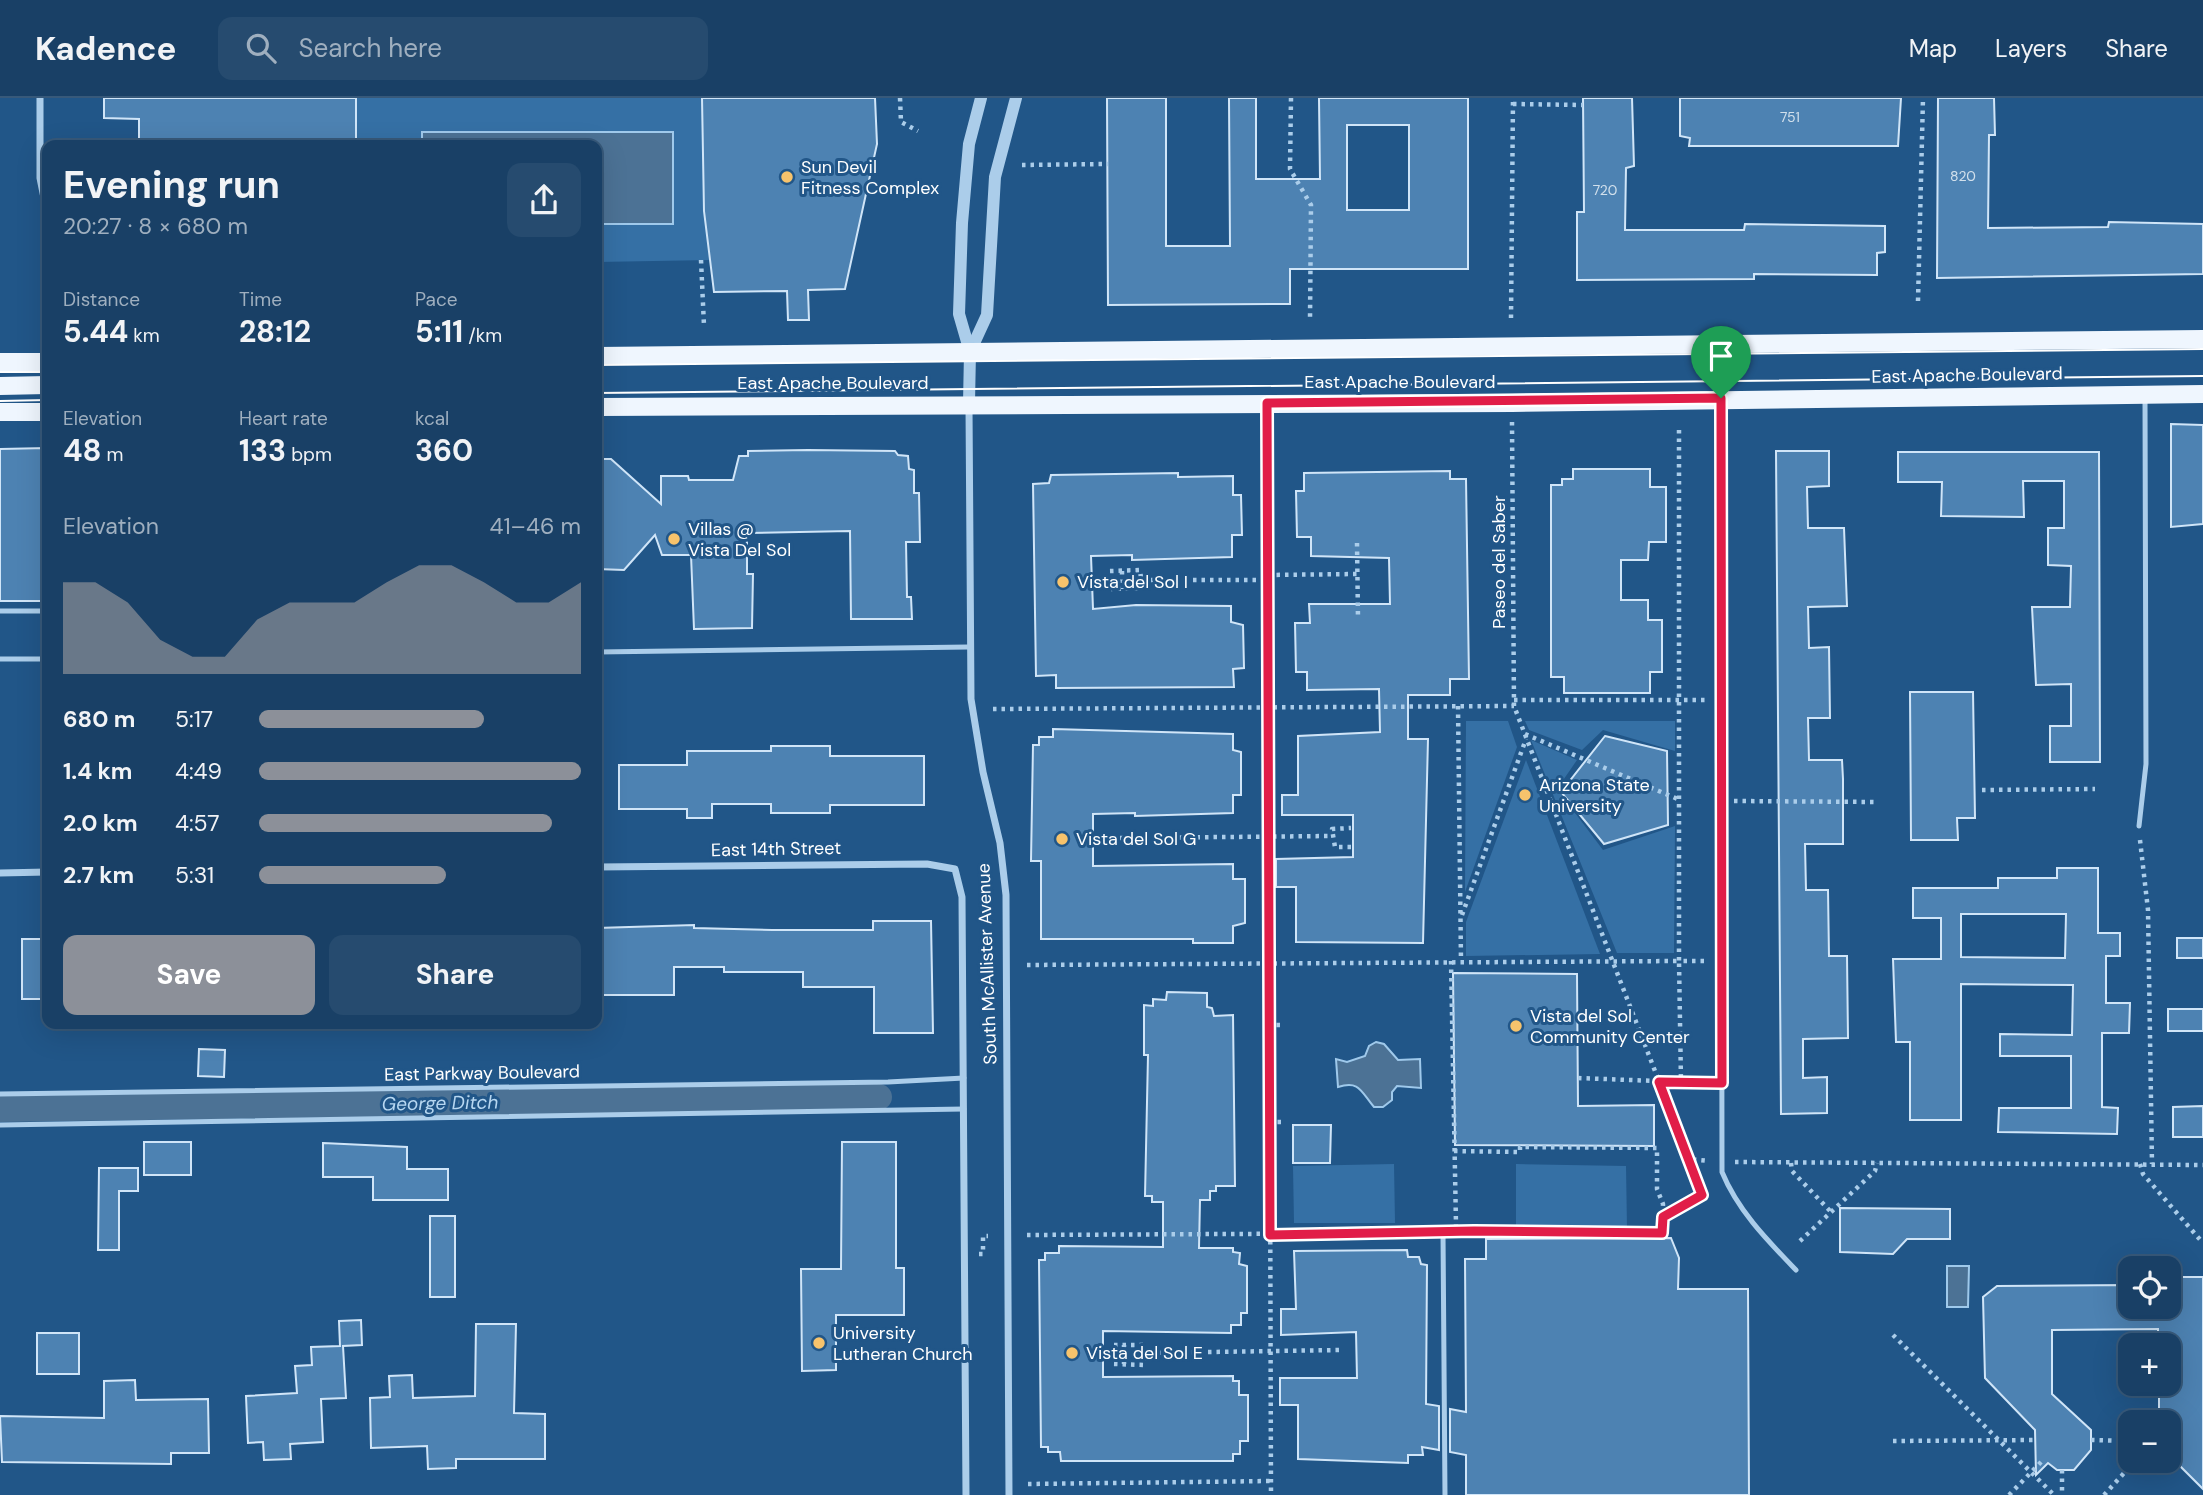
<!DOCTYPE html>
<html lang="en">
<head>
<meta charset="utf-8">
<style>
  :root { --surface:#194066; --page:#264b6f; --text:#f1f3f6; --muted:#9fafbf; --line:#37597a; --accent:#8c9099 }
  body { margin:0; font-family:"DM Sans",sans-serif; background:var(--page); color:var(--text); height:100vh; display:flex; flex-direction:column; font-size:26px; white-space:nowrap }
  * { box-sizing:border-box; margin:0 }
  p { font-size:23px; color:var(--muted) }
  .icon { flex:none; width:38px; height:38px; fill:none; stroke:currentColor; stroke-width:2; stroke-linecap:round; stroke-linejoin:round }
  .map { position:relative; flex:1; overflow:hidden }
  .panel { position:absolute; left:42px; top:42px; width:560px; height:889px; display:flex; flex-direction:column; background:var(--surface); border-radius:14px; box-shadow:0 7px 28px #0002,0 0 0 2px var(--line) }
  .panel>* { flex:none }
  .buttons { position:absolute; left:2118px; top:1158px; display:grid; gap:14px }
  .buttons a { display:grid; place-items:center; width:63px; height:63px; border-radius:14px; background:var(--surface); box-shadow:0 7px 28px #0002,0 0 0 2px var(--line); font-size:35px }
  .pin { position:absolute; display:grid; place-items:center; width:60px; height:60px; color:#fff; margin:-72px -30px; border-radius:50% 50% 50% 0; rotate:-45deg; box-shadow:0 0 7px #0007 }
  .pin .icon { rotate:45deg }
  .round { display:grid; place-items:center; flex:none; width:74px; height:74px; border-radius:14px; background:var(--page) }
  .overview { display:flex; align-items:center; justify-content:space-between; height:119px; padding:0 21px }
  h1 { font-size:38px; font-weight:700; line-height:52px }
  .figures { display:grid; grid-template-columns:repeat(3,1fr); gap:10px; height:119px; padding:7px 21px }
  .figures div { display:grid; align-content:center }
  .figures b { font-size:30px; font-weight:700 }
  .figures small { font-size:19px; font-weight:400 }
  .figures p { font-size:19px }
  .chart { height:196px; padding:14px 21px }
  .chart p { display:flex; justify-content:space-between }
  .chart svg { width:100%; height:126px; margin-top:7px; fill:var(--accent); opacity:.7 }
  .primary-button { display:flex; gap:14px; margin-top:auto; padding:14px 21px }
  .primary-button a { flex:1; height:80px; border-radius:14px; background:var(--accent); color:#fff; font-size:28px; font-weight:700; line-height:80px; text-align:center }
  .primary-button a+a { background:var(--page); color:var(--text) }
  ul { padding:0 21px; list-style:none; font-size:23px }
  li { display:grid; grid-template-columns:112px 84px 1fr; align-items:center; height:52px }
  li i { height:18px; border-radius:9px; background:var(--accent) }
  header { display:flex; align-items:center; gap:42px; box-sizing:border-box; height:98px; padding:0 35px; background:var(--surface); border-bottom:2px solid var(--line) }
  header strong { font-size:33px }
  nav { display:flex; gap:38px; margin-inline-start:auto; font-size:24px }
  .search { width:490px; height:63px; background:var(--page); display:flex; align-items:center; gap:18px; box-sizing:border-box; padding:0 24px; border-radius:14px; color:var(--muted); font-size:26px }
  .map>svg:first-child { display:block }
  .green { fill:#3570a5 }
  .water { fill:#4c7295; stroke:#9fc9eb; stroke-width:2 }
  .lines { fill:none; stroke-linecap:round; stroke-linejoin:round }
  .canal { stroke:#4c7295; stroke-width:26 }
  .building { fill:#4d82b2; stroke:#d0e5f8; stroke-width:2; fill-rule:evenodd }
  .path { stroke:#abcdea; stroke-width:4.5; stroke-dasharray:3.5 5; stroke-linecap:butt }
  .service { stroke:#abcdea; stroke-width:5 }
  .minor { stroke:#abcdea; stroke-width:7 }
  .tertiary { stroke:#abcdea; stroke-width:12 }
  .primary { stroke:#eff6fe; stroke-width:18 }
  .tram { stroke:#fff; stroke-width:2 }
  .route-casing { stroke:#fff; stroke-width:14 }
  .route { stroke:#e11d48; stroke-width:9 }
  .poi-dot { fill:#f7c36c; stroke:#215688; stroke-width:2.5 }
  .labels { text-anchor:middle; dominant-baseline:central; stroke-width:6; stroke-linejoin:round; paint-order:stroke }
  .number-label { font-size:14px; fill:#d2e0ec }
  .poi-label { font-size:18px; fill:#fff; stroke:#215688; text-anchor:start }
  .street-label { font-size:18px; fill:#fff; stroke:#215688 }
  .water-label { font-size:19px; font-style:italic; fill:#b7d7f1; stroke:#215688 }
</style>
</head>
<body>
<header>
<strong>Kadence</strong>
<div class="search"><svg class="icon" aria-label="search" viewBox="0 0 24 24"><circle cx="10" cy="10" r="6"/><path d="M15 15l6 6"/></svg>Search here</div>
<nav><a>Map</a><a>Layers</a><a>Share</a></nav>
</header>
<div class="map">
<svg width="2203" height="1397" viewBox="0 0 2203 1397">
  <rect width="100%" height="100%" fill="#215688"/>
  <!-- green -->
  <g class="green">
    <path d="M356 0H702L711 162 597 164V47H356Z"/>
    <path d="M1466 623H1508L1517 649 1465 794Z"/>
    <path d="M1525 623H1675V653L1603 632 1582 652 1529 632Z"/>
    <path d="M1531 642 1577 662 1557 691 1603 752 1675 728 1674 855H1617Z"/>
    <path d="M1526 662 1600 856 1466 858V824Z"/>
    <path d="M1394 1066 1395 1125H1294L1293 1068Z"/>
    <path d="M1516 1066 1626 1068 1627 1131H1516Z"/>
  </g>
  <!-- water -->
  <g class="water">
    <path d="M422 34H673V126H597V47H422Z"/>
    <path d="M1376 944 1384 946 1398 962 1420 961 1421 990 1397 988 1392 994V1002L1383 1009H1374C1361 994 1360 982 1338 989L1336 961 1347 964 1365 958 1369 948Z"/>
    <path d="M1947 1168H1969L1968 1209H1947Z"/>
  </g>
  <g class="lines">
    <!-- canal -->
    <path class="canal" d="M0 1011 879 999"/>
  </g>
  <!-- building -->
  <g class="building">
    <path d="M104 0H356V47H139V21L104 20Z"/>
    <path d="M702 0H875L877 46 845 191 808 192 809 222H788L787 193 714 194 704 113Z"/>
    <path d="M1107 0H1166V148H1230L1229 0H1256V81H1320L1319 0H1468V171H1290V206L1108 207ZM1347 27H1409V112H1347Z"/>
    <path d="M1583 0H1632L1634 68 1626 70 1625 132H1744L1745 126 1885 128V154L1877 155V177L1754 176V181L1577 182V114H1584Z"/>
    <path d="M1680 0H1901L1898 48H1689L1690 40 1680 38Z"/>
    <path d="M1938 0H1994L1995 37H1989L1988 130 2108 129 2109 124 2203 126V176L1937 180Z"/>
    <path d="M2171 326 2203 327V426L2171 429Z"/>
    <path d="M47 350V503H0V351Z"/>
    <path d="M808 352 895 353 898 357 908 358 909 371 914 372V395H919L920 444H906L907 499H911L912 521H851L850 433 747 435V476H753L752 530 694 531 691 457H662L655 437 624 472 597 471V361H611L661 406V378H688L689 382H733L739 358H748V353Z"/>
    <path d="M1776 353H1829V388L1807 389 1808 430H1844L1847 508 1808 509 1809 550 1829 549 1830 620H1808L1809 662H1842L1843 681V746H1805L1806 792H1828L1829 858H1847L1848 940 1803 941V980L1827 979V1015L1781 1016Z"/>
    <path d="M1898 354H2099L2100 664H2050V628H2071V586L2036 587 2032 509H2070L2071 468 2048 467V430H2064V383H2023L2024 419 1941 418 1942 384H1898Z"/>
    <path d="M1573 371H1650V389H1666V444H1649L1648 462H1621V502H1648V522H1662V574H1650V595H1564V579H1551V387H1562V381H1573Z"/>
    <path d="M1450 373V381H1466L1469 581H1450V597H1408V641H1428L1423 845 1296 844V789H1276V761L1353 759V717H1282V697H1298V638L1380 634 1379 591 1307 592V574H1296L1295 525H1310L1309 506H1390L1389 460 1311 458V439H1297L1296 393H1304V375Z"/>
    <path d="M1178 375V379L1233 378V397H1241L1242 437H1232V459L1132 462V457L1091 458 1093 511 1136 507 1231 508V524L1243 527 1244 570 1233 571 1234 589 1056 590V577L1036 578 1033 386 1049 385 1051 377Z"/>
    <path d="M1910 594H1973L1975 720H1957L1958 742H1911Z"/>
    <path d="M1053 631 1233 636V652L1241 654V697H1233V715L1135 718V715L1093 716V768L1233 766V781H1245V825L1233 828V845H1193V841H1041V763H1031L1033 647H1039V639H1053Z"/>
    <path d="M1605 638 1667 653 1668 727 1604 746 1561 694Z"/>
    <path d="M771 648H830V658H924V707H830V715H771V706H712V720H687V711H619V667H687V653H771Z"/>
    <path d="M2057 770H2098V835H2120V858H2106V905H2130L2129 935H2102V1009L2118 1010 2117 1036 1998 1034 1999 1010H2071V958H2000V936L2072 937 2073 887 1961 886V1022H1910V944H1896L1893 861H1941V820H1913V790H1998V780H2057ZM1961 816H2066L2065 860 1961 859Z"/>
    <path d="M873 823H931L933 935H874V889H803V874H724V869H674V897H597V830L694 827V830L772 832H873Z"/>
    <rect x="2177" y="840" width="26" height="20"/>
    <rect x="22" y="841" width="25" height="60"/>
    <path d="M1453 875 1577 876 1578 1008 1654 1007V1048L1455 1047Z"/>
    <path d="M1167 894 1207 895V909L1212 910 1214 918 1233 917 1235 1088H1216V1093H1210V1102H1200L1199 1150H1233V1154L1240 1155 1239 1166 1247 1168V1215H1241V1227H1231V1235L1103 1233V1279L1233 1278V1283H1239V1297H1248V1343H1240V1356H1233V1363H1061L1060 1354H1048V1349H1041L1039 1162H1045V1155H1059V1148L1163 1149V1104H1152V1098H1145L1148 957H1144V907L1153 908V901L1166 902Z"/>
    <rect x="2168" y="911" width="35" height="22"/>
    <path d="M199 951 225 952 224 979 198 978Z"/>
    <path d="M2203 1008V1039H2173V1009Z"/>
    <path d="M1293 1027H1331L1330 1065H1293Z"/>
    <rect x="144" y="1044" width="47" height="33"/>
    <path d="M842 1044H896V1170H904V1217H836V1272L802 1273 801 1171H841Z"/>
    <path d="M323 1045 407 1049V1071H448V1102H373V1079H323Z"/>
    <path d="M99 1070H138V1093H119V1152H98Z"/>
    <path d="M1840 1110 1950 1111V1141H1907L1893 1156 1840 1154Z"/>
    <rect x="430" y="1118" width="25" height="81"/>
    <path d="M1671 1140 1679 1160 1678 1191H1748L1749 1397H1466V1357L1450 1354V1311L1466 1314 1465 1161H1486V1141Z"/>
    <path d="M1407 1152 1408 1159H1419L1421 1166 1427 1167 1426 1306 1439 1308V1352L1422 1349 1423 1357H1408V1365L1298 1361V1307H1280V1280H1357L1356 1234 1281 1237V1211H1296L1294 1153Z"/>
    <path d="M2168 1179H2203V1391L2168 1356V1325H2159V1286H2168V1248H2158V1231L2052 1232V1296L2091 1332V1352L2074 1372H2057L2048 1365 2036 1377 2035 1332 1985 1280 1983 1199 1997 1188 2130 1187V1209H2168Z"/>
    <path d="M361 1222 362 1247 343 1248 346 1300 321 1301 323 1344 290 1346 291 1361 264 1362 263 1344 248 1345 246 1298 297 1295 295 1268 312 1267 311 1249 340 1248 339 1223Z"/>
    <path d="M476 1226H516L514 1315 545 1316V1361H456V1370L428 1371 427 1348 371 1350 370 1300 390 1299 389 1278 412 1277 413 1300 475 1298Z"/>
    <rect x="37" y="1235" width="42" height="41"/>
    <path d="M135 1282 136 1302 208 1301 209 1355H171V1366L2 1364 0 1318 104 1320V1283Z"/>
  </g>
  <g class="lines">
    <!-- path -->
    <g class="path">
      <path d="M900 0 901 24 918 33"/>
      <path d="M1291 0 1290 71 1311 107 1310 222"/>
      <path d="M1513 6 1583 7"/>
      <path d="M1022 67 1108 66"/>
      <path d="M701 162 704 228"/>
      <path d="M1918 203 1923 0"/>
      <path d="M1511 220 1513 0"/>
      <path d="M1512 324 1514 608 1689 1061 1709 1063"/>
      <path d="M1268 327 1271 1397"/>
      <path d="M1679 332V863H1708"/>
      <path d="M1357 445 1358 521"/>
      <path d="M1110 473 1140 472 1142 488 1139 490 1111 491"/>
      <path d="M1122 473V491"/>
      <path d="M1268 477 1358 476"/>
      <path d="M1142 482H1268"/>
      <path d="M1514 602H1709"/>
      <path d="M1458 608 1461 863"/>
      <path d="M993 611 1514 608"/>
      <path d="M1525 636 1680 702"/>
      <path d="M1982 692 2095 691"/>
      <path d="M1734 703 1877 704"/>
      <path d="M1120 740 1332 738"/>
      <path d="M2140 742 2148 812 2152 1066"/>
      <path d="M1351 749H1335L1332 731 1351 730"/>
      <path d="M1462 817 1526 641"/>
      <path d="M1451 863 1456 1127"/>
      <path d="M1027 867 1679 863 1681 984"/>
      <path d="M1268 927H1285"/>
      <path d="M1578 980 1708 985"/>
      <path d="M1269 1024H1285"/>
      <path d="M1454 1053 1520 1054V1049L1657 1050V1091L1663 1106 1662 1135H1455"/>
      <path d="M1735 1064 2203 1067"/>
      <path d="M1791 1065 1792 1073 1832 1115"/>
      <path d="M2140 1066 2143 1076 2203 1145"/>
      <path d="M1664 1119 1702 1097 1689 1061"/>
      <path d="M1027 1137 1429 1135"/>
      <path d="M1800 1143 1875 1073 1877 1065"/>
      <path d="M979 1156H983V1138H988"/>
      <path d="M1893 1237 2054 1397"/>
      <path d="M1114 1247H1144V1255L1341 1252"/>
      <path d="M1114 1266 1144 1267V1255"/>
      <path d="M1124 1266V1247"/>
      <path d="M2091 1342 2130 1343"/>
      <path d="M1893 1343 2035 1342"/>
      <path d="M2062 1372V1397"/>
      <path d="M1028 1386 1271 1383"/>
      <path d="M2009 1397 2044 1361"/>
      <path d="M2104 1397 2135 1363"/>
    </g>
    <!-- service -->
    <g class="service">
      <path d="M1721 307 1722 1074C1738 1113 1768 1143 1796 1172"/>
      <path d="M0 513H47"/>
      <path d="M597 554 968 549"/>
      <path d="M0 561H47"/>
      <path d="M2139 728 2146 666 2145 300"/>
      <path d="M0 996 888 984 964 980"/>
      <path d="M0 1027 964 1011"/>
      <path d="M1443 1135 1445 1397"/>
    </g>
    <!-- minor -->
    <g class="minor">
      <path d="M40 0V80L47 115"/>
      <path d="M969 309 971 601 983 674 1000 745 1006 797 1009 1397"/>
      <path d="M597 769 927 766 955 771 962 799 966 1397"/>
      <path d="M0 775 47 774"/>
    </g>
    <!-- tertiary -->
    <g class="tertiary">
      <path d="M970 254 987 217 995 79 1016 0"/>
      <path d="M969 305 970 254 959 216 962 125 969 46 981 0"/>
    </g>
    <!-- primary -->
    <g class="primary">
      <path d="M597 258 2203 241"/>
      <path d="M0 264H47"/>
      <path d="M0 288 47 287"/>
      <path d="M597 309 1512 305 2203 296"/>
      <path d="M0 314H47"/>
    </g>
    <!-- tram -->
    <g class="tram">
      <path d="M597 267 2203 251"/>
      <path d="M0 274H47"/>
      <path d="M597 295 2203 278"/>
      <path d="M0 303 47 302"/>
    </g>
  </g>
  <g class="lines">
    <defs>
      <path id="route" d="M1721 300 1722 985 1659 984 1702 1097 1663 1119 1662 1135 1474 1133 1270 1137 1267 305Z"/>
    </defs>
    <!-- route casing -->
    <use href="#route" class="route-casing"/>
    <!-- route -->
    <use href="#route" class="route"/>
  </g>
  <!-- markers -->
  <g class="poi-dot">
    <circle cx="787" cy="79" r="7"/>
    <circle cx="674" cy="441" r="7"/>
    <circle cx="1063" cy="484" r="7"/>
    <circle cx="1525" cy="697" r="7"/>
    <circle cx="1062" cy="741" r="7"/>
    <circle cx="1516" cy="928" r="7"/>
    <circle cx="819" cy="1245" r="7"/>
    <circle cx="1072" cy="1255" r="7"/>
  </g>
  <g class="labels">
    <!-- number labels -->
    <g class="number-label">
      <text x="1790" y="19">751</text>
      <text x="1963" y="78">820</text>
      <text x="1605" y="92">720</text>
    </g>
    <!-- poi labels -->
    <g class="poi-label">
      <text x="801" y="69">Sun Devil<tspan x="801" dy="21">Fitness Complex</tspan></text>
      <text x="688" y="431">Villas @<tspan x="688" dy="21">Vista Del Sol</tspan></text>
      <text x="1077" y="484">Vista del Sol I</text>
      <text x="1539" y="687">Arizona State<tspan x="1539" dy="21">University</tspan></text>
      <text x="1076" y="741">Vista del Sol G</text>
      <text x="1530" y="918">Vista del Sol<tspan x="1530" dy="21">Community Center</tspan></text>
      <text x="833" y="1235">University<tspan x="833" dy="21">Lutheran Church</tspan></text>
      <text x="1086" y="1255">Vista del Sol E</text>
    </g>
    <!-- street labels -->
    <g class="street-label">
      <text transform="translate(1967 277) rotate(-1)">East Apache Boulevard</text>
      <text x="1400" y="284">East Apache Boulevard</text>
      <text x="833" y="285">East Apache Boulevard</text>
      <text transform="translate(1499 464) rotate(-90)">Paseo del Saber</text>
      <text transform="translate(776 751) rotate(-1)">East 14th Street</text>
      <text transform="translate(987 866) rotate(-92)">South McAllister Avenue</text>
      <text transform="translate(482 975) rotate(-1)">East Parkway Boulevard</text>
    </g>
    <!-- water labels -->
    <g class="water-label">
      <text transform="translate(440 1005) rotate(-1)">George Ditch</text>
    </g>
  </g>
</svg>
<div class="buttons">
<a><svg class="icon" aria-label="locate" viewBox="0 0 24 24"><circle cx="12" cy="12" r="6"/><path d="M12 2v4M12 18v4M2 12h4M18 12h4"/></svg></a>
<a>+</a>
<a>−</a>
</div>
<div class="pin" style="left:1721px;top:300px;background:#1e9e55"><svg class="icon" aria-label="arrive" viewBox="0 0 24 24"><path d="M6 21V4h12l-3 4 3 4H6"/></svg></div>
<section class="panel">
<div class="overview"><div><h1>Evening run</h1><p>20:27 · 8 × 680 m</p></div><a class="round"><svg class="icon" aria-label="share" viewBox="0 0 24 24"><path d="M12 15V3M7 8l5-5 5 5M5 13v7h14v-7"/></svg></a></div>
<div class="figures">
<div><p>Distance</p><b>5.44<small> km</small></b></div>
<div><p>Time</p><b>28:12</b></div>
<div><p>Pace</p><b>5:11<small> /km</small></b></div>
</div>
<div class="figures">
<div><p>Elevation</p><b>48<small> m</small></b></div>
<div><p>Heart rate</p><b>133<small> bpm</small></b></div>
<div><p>kcal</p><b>360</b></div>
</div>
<div class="chart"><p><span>Elevation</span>41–46 m</p>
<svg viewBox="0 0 160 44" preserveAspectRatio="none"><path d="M0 44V12L10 12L20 19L30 32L40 38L50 38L60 25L70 19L80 19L90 19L100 12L110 6L120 6L130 12L140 19L150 19L160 12V44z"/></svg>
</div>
<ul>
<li><b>680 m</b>5:17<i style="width:70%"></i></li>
<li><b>1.4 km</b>4:49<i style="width:100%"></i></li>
<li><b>2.0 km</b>4:57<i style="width:91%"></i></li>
<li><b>2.7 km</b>5:31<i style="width:58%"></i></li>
</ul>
<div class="primary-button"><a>Save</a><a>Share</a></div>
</section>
</div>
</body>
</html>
